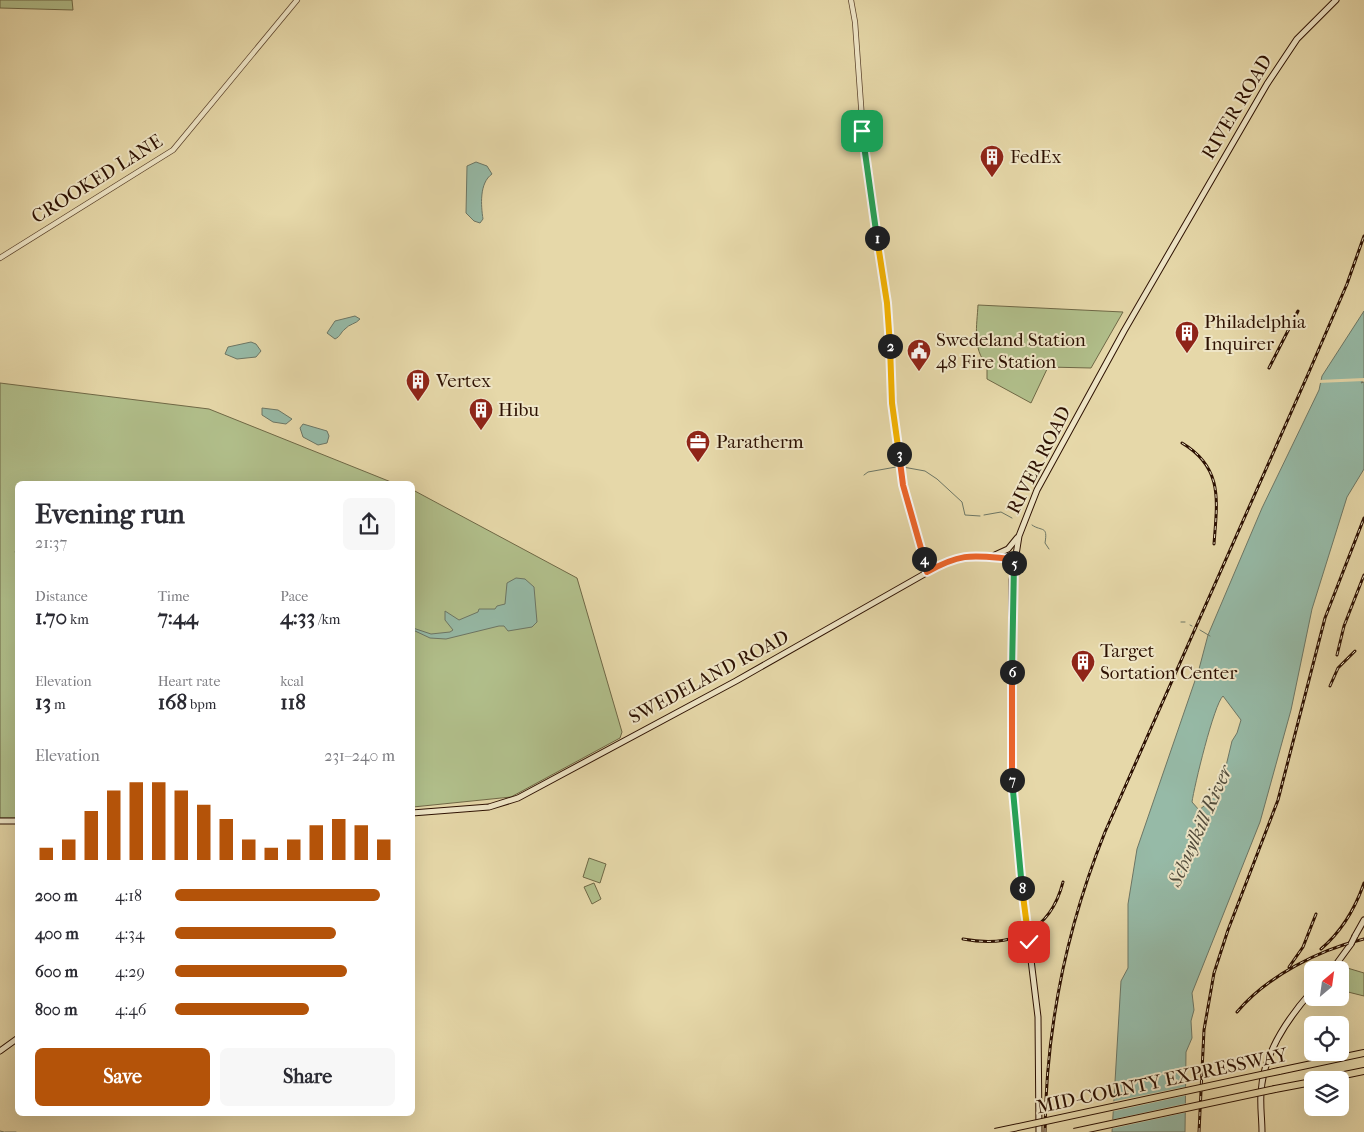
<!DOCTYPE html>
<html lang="en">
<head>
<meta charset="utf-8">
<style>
  :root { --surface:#fff; --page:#f7f7f7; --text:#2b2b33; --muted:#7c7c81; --accent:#b45309 }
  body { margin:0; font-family:"IM FELL French Canon",serif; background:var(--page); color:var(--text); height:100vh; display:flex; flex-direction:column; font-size:19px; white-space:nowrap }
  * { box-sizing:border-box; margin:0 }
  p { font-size:16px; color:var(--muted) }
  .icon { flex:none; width:28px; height:28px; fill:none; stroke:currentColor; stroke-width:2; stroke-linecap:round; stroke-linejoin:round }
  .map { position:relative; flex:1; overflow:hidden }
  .details { position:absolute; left:15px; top:481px; width:400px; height:635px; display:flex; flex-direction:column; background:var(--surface); border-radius:8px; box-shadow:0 5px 20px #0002 }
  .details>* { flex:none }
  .needle { width:32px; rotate:29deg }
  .tools { position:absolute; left:1304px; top:961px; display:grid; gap:10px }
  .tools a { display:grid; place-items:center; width:45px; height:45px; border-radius:8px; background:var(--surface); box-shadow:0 5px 20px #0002; font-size:25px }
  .pin { position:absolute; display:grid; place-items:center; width:42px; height:42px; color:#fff; margin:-21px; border-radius:10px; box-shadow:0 2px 8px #0006 }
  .km { position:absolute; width:25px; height:25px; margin:-12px; border-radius:50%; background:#222; color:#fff; font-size:14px; line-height:25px; text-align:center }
  .round { display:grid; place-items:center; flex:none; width:52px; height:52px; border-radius:8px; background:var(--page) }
  .headline { display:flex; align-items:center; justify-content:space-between; height:85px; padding:0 20px }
  h1 { font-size:28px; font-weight:700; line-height:38px }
  .metrics { display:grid; grid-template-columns:repeat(3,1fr); gap:8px; height:85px; padding:5px 20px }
  .metrics div { display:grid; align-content:center }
  .metrics b { font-size:21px; font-weight:700 }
  .metrics small { font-size:14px; font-weight:400 }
  .metrics p { font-size:14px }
  .chart { height:140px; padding:10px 20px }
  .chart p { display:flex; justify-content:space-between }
  .chart svg { width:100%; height:90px; margin-top:5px; stroke:var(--accent); stroke-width:6 }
  .cta { display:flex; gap:10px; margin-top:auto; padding:10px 20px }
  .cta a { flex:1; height:58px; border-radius:8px; background:var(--accent); color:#fff; font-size:20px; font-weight:700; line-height:58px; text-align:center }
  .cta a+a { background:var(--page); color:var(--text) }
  ul { padding:0 20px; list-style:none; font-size:16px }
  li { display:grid; grid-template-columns:80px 60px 1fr; align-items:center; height:38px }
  li i { height:12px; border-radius:6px; background:var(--accent) }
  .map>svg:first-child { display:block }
  .green { fill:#b1bf8b; stroke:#6f6846 }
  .water { fill:#96baa7; stroke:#6c7665; fill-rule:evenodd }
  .pier { fill:#e6d8a9 }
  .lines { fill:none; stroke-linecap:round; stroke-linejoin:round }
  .stream { stroke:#6c7665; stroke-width:1 }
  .tertiary-casing { stroke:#5b432c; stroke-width:6 }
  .secondary-casing { stroke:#2d1102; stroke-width:7 }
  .motorway-casing { stroke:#2d1102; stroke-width:8 }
  .tertiary { stroke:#efe6c7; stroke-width:4.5 }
  .secondary { stroke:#efe6c7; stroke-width:5 }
  .motorway { stroke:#e6d8a9; stroke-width:6 }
  .rail-casing { stroke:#2d1102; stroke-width:3 }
  .rail { stroke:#efe6c7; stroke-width:1; stroke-dasharray:4; stroke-linecap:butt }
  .secondary-bridge-casing { stroke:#2d1102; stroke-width:7; stroke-linecap:butt }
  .motorway-bridge-casing { stroke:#2d1102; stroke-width:8; stroke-linecap:butt }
  .secondary-bridge { stroke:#efe6c7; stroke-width:5 }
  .motorway-bridge { stroke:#e6d8a9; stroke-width:6 }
  .split-1-casing { stroke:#fff; stroke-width:10 }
  .split-2-casing { stroke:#fff; stroke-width:10 }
  .split-3-casing { stroke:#fff; stroke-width:10 }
  .split-4-casing { stroke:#fff; stroke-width:10 }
  .split-5-casing { stroke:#fff; stroke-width:10 }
  .split-6-casing { stroke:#fff; stroke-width:10 }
  .split-7-casing { stroke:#fff; stroke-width:10 }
  .split-8-casing { stroke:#fff; stroke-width:10 }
  .split-9-casing { stroke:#fff; stroke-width:10 }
  .split-1 { stroke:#22a559; stroke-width:6 }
  .split-2 { stroke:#f5b400; stroke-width:6 }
  .split-3 { stroke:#f5b400; stroke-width:6 }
  .split-4 { stroke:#f0652b; stroke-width:6 }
  .split-5 { stroke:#f0652b; stroke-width:6 }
  .split-6 { stroke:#22a559; stroke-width:6 }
  .split-7 { stroke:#f0652b; stroke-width:6 }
  .split-8 { stroke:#22a559; stroke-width:6 }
  .split-9 { stroke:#f5b400; stroke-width:6 }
  .labels { text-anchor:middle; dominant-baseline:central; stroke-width:4; stroke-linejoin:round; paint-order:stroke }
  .street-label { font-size:19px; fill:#2d1102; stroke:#efe6c7 }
  .poi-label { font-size:19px; fill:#2d1102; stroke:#efe6c7; text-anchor:start }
  .water-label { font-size:20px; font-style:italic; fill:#524c3c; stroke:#efe6c7 }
</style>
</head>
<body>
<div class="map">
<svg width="1364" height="1132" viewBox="0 0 1364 1132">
  <rect width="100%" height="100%" fill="#e6d8a9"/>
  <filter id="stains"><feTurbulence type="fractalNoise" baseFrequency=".004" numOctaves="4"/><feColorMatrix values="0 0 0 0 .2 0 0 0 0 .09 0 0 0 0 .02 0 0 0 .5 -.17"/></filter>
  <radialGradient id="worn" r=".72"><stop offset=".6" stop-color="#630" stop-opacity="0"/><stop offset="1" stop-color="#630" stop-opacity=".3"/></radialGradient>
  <!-- green -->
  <g class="green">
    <path d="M0 0H72L73 10 0 8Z"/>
    <path d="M978 305 1123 312 1091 368 1048 367 1031 403 987 379V365C972 349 977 325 978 305Z"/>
    <path d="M0 383 209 409 396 484H18L17 818H0Z"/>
    <path d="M413 490 577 578 622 732 620 738 511 797 413 807Z"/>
    <path d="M589 858 606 864 600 883 583 877Z"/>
    <path d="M594 883 601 899 592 904 584 887Z"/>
    <path d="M1344 967 1364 973V996L1340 990V972Z"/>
  </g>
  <!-- water -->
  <g class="water">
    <path d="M476 162 487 166 492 174C479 183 481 206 483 219L480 223 474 221 466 213 467 166Z"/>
    <path d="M1364 311V379L1361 383 1364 382V469L1347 497 1312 609 1291 710 1260 822 1192 993 1194 1010 1191 1021 1192 1038 1186 1052 1185 1132H1112L1121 981 1128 968V904L1137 849 1199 669 1208 635 1262 508 1319 390 1322 376ZM1223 696 1241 720 1237 733 1232 741 1226 766 1229 778 1220 784 1209 802 1199 810 1192 802C1194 787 1214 704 1223 696Z"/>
    <path d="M355 316 360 319C356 324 349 324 345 329 340 333 341 336 335 339L327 333 335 321Z"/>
    <path d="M251 342 256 344 261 351 256 357 237 359 225 354 228 347Z"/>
    <path d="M262 408 278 410 292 419 286 424 273 422 262 415Z"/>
    <path d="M303 424 327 431 329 436 327 443 318 445 303 437 300 428Z"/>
    <path d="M516 578 525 579 534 587 537 622 532 627 508 631 504 626H499L446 639 430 638 413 630V628L431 634 450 632 453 630 445 620V611L459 620 478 612 479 609H495L497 606 505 604 507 583Z"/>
  </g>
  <!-- pier -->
  <g class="pier">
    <path d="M1364 378V381L1318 383 1319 380Z"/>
    <path d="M1189 1086 1188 1095 1110 1112V1102Z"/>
    <path d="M1188 1103V1112L1110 1129V1120Z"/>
  </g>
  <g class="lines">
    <!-- stream -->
    <g class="stream">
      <path d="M903 467 925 471 937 479 962 502 965 515 980 516"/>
      <path d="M864 475 868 472 896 467"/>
      <path d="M984 515 1001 512 1012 518"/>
      <path d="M1032 525C1042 532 1048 525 1045 543L1049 549"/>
      <path d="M15 552 18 553"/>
      <path d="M1181 622H1185"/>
      <path d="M1190 625 1192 626"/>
      <path d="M1200 630 1210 636"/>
      <path d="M0 1131 4 1132"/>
      <path d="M5 1132H16"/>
    </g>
    <defs>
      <g id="tertiary">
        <path d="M851 0 855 22 865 161 887 306 895 425 903 485 927 572"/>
        <path d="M0 258 173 150 297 0"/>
      </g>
      <g id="secondary">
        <path d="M995 555 1008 549 1017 538"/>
        <path d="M412 813 489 807 518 798 736 681 942 564C967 552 988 557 1014 559"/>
        <path d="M0 821H18"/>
        <path d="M1355 936 1364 920"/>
        <path d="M1332 970 1351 944"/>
        <path d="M0 1051 18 1038"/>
        <path d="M1039 1132 1038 1017 1020 870 1011 760 1012 580 1019 536 1037 490 1124 331 1267 84 1297 39 1336 0"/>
        <path d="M1262 1132C1262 1119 1260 1106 1261 1093 1263 1054 1287 1019 1312 991"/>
      </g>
      <g id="motorway">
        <path d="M1279 1071 1364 1053"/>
        <path d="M1320 1080 1364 1071"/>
        <path d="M1275 1089 1312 1082"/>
      </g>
    </defs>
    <!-- tertiary casing -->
    <use href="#tertiary" class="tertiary-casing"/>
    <!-- secondary casing -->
    <use href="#secondary" class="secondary-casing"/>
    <!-- motorway casing -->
    <use href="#motorway" class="motorway-casing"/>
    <!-- tertiary -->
    <use href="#tertiary" class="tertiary"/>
    <!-- secondary -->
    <use href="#secondary" class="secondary"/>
    <!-- motorway -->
    <use href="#motorway" class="motorway"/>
    <defs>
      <g id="rail">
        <path d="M1269 368 1298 311"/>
        <path d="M1182 443C1224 468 1217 502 1214 544"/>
        <path d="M1337 655 1344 626 1364 575"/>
        <path d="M1330 686 1338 668 1355 651"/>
        <path d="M963 939C1011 948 1050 933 1063 882"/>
        <path d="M1321 949C1342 931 1355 909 1364 883"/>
        <path d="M1289 967 1303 947 1316 914"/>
        <path d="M1237 1012C1267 976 1319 950 1364 939"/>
        <path d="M1045 1132C1046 1027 1066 929 1105 832L1309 372 1347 284 1364 236"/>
        <path d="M1199 1132 1204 1030 1214 973 1228 930 1278 800 1325 618 1364 518"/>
      </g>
    </defs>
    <!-- rail casing -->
    <use href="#rail" class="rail-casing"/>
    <!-- rail -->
    <use href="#rail" class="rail"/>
    <defs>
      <path id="secondary-bridge" d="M1351 944 1355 936"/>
      <g id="motorway-bridge">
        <path d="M995 1132 1279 1071"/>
        <path d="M1074 1132 1275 1089"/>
      </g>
    </defs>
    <!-- secondary-bridge casing -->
    <use href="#secondary-bridge" class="secondary-bridge-casing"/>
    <!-- motorway-bridge casing -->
    <use href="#motorway-bridge" class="motorway-bridge-casing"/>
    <!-- secondary-bridge -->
    <use href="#secondary-bridge" class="secondary-bridge"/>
    <!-- motorway-bridge -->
    <use href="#motorway-bridge" class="motorway-bridge"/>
  </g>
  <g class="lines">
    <defs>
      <path id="split-1" d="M862 131 877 238"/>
      <path id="split-2" d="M877 238 887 303 890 346"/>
      <path id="split-3" d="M890 346 892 403 899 454"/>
      <path id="split-4" d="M899 454 903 485 924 559"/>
      <path id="split-5" d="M924 559 927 572C964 551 975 556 1014 559V563"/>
      <path id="split-6" d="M1012 672 1014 563"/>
      <path id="split-7" d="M1012 672V780"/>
      <path id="split-8" d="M1012 780 1022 888"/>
      <path id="split-9" d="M1022 888 1029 942"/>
    </defs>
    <!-- split-1 casing -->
    <use href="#split-1" class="split-1-casing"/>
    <!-- split-2 casing -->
    <use href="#split-2" class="split-2-casing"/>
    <!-- split-3 casing -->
    <use href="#split-3" class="split-3-casing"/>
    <!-- split-4 casing -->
    <use href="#split-4" class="split-4-casing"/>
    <!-- split-5 casing -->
    <use href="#split-5" class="split-5-casing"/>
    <!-- split-6 casing -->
    <use href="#split-6" class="split-6-casing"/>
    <!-- split-7 casing -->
    <use href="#split-7" class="split-7-casing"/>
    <!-- split-8 casing -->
    <use href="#split-8" class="split-8-casing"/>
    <!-- split-9 casing -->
    <use href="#split-9" class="split-9-casing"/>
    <!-- split-1 -->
    <use href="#split-1" class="split-1"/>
    <!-- split-2 -->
    <use href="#split-2" class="split-2"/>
    <!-- split-3 -->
    <use href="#split-3" class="split-3"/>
    <!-- split-4 -->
    <use href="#split-4" class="split-4"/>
    <!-- split-5 -->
    <use href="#split-5" class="split-5"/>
    <!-- split-6 -->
    <use href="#split-6" class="split-6"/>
    <!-- split-7 -->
    <use href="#split-7" class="split-7"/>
    <!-- split-8 -->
    <use href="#split-8" class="split-8"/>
    <!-- split-9 -->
    <use href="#split-9" class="split-9"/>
  </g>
  <!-- icons -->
  <defs>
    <symbol id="building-pin" viewBox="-11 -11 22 30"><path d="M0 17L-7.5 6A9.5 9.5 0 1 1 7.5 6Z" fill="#8f2418" stroke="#efe6c7"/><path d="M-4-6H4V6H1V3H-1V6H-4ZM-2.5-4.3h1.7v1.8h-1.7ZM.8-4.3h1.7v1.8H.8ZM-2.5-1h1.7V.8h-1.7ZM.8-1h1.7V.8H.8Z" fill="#fff"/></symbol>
    <symbol id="civic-pin" viewBox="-11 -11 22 30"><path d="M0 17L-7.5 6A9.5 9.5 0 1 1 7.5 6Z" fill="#8f2418" stroke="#efe6c7"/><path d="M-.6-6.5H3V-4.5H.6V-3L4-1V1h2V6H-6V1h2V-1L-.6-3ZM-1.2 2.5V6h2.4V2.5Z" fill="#fff"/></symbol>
    <symbol id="office-pin" viewBox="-11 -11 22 30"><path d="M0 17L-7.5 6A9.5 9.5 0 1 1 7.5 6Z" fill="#8f2418" stroke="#efe6c7"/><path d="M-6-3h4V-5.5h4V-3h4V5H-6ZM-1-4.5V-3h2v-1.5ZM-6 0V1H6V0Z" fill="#fff"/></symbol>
  </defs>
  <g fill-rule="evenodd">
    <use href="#building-pin" x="978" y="143" width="28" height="38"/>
    <use href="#building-pin" x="1173" y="319" width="28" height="38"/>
    <use href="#civic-pin" x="905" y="337" width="28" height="38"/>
    <use href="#building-pin" x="404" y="367" width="28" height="38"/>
    <use href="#building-pin" x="467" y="396" width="28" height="38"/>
    <use href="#office-pin" x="684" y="428" width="28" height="38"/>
    <use href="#building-pin" x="1069" y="648" width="28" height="38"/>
  </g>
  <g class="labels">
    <!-- street labels -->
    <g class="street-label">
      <text transform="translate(1237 107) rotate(-59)">RIVER ROAD</text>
      <text transform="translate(97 179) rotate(-32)">CROOKED LANE</text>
      <text transform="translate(1039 460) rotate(-63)">RIVER ROAD</text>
      <text transform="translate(709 677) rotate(-28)">SWEDELAND ROAD</text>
      <text transform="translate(1162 1081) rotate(-12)">MID-COUNTY EXPRESSWAY</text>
    </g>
    <!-- poi labels -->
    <g class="poi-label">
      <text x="1010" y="157">FedEx</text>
      <text x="1204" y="322">Philadelphia<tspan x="1204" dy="22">Inquirer</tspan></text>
      <text x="936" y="340">Swedeland Station<tspan x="936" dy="22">48 Fire Station</tspan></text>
      <text x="436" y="381">Vertex</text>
      <text x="498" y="410">Hibu</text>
      <text x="716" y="442">Paratherm</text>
      <text x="1100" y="651">Target<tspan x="1100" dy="22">Sortation Center</tspan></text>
    </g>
    <!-- water labels -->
    <g class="water-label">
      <text transform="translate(1200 826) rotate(-66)">Schuylkill River</text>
    </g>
  </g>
  <rect width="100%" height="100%" filter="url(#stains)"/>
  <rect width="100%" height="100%" fill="url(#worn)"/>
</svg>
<div class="tools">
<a><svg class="needle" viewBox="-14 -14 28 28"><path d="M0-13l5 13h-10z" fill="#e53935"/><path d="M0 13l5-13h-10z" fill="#7c7c81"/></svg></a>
<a><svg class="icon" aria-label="locate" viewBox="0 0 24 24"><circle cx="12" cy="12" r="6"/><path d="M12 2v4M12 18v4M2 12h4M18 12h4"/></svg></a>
<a><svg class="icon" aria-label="layers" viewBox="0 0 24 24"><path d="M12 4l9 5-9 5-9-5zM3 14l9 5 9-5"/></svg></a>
</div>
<div class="pin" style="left:862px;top:131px;background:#1e9e55"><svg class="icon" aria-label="arrive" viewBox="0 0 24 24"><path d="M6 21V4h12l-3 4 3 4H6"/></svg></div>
<div class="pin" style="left:1029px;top:942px;background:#d93025"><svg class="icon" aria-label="check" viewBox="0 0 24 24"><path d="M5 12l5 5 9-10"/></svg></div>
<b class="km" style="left:877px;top:238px">1</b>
<b class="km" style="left:890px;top:346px">2</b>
<b class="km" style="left:899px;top:454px">3</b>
<b class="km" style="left:924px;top:559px">4</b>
<b class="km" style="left:1014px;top:563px">5</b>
<b class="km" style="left:1012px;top:672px">6</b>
<b class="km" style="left:1012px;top:780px">7</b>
<b class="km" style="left:1022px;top:888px">8</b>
<section class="details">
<div class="headline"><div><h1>Evening run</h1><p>21:37</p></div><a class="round"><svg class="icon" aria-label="share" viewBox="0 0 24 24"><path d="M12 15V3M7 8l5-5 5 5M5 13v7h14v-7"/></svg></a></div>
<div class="metrics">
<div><p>Distance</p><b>1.70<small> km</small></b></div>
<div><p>Time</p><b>7:44</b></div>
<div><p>Pace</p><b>4:33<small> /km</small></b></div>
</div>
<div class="metrics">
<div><p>Elevation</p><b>13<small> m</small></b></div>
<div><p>Heart rate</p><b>168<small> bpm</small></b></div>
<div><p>kcal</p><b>118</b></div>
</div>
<div class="chart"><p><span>Elevation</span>231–240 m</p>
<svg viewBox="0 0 160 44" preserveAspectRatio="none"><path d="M5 44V38M15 44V34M25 44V20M35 44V10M45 44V6M55 44V6M65 44V10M75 44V17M85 44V24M95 44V34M105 44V38M115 44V34M125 44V27M135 44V24M145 44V27M155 44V34"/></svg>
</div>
<ul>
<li><b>200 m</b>4:18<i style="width:93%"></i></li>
<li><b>400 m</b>4:34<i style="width:73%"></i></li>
<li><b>600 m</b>4:29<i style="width:78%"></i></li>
<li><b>800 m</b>4:46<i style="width:61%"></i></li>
</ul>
<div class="cta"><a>Save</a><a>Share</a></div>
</section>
</div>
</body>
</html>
